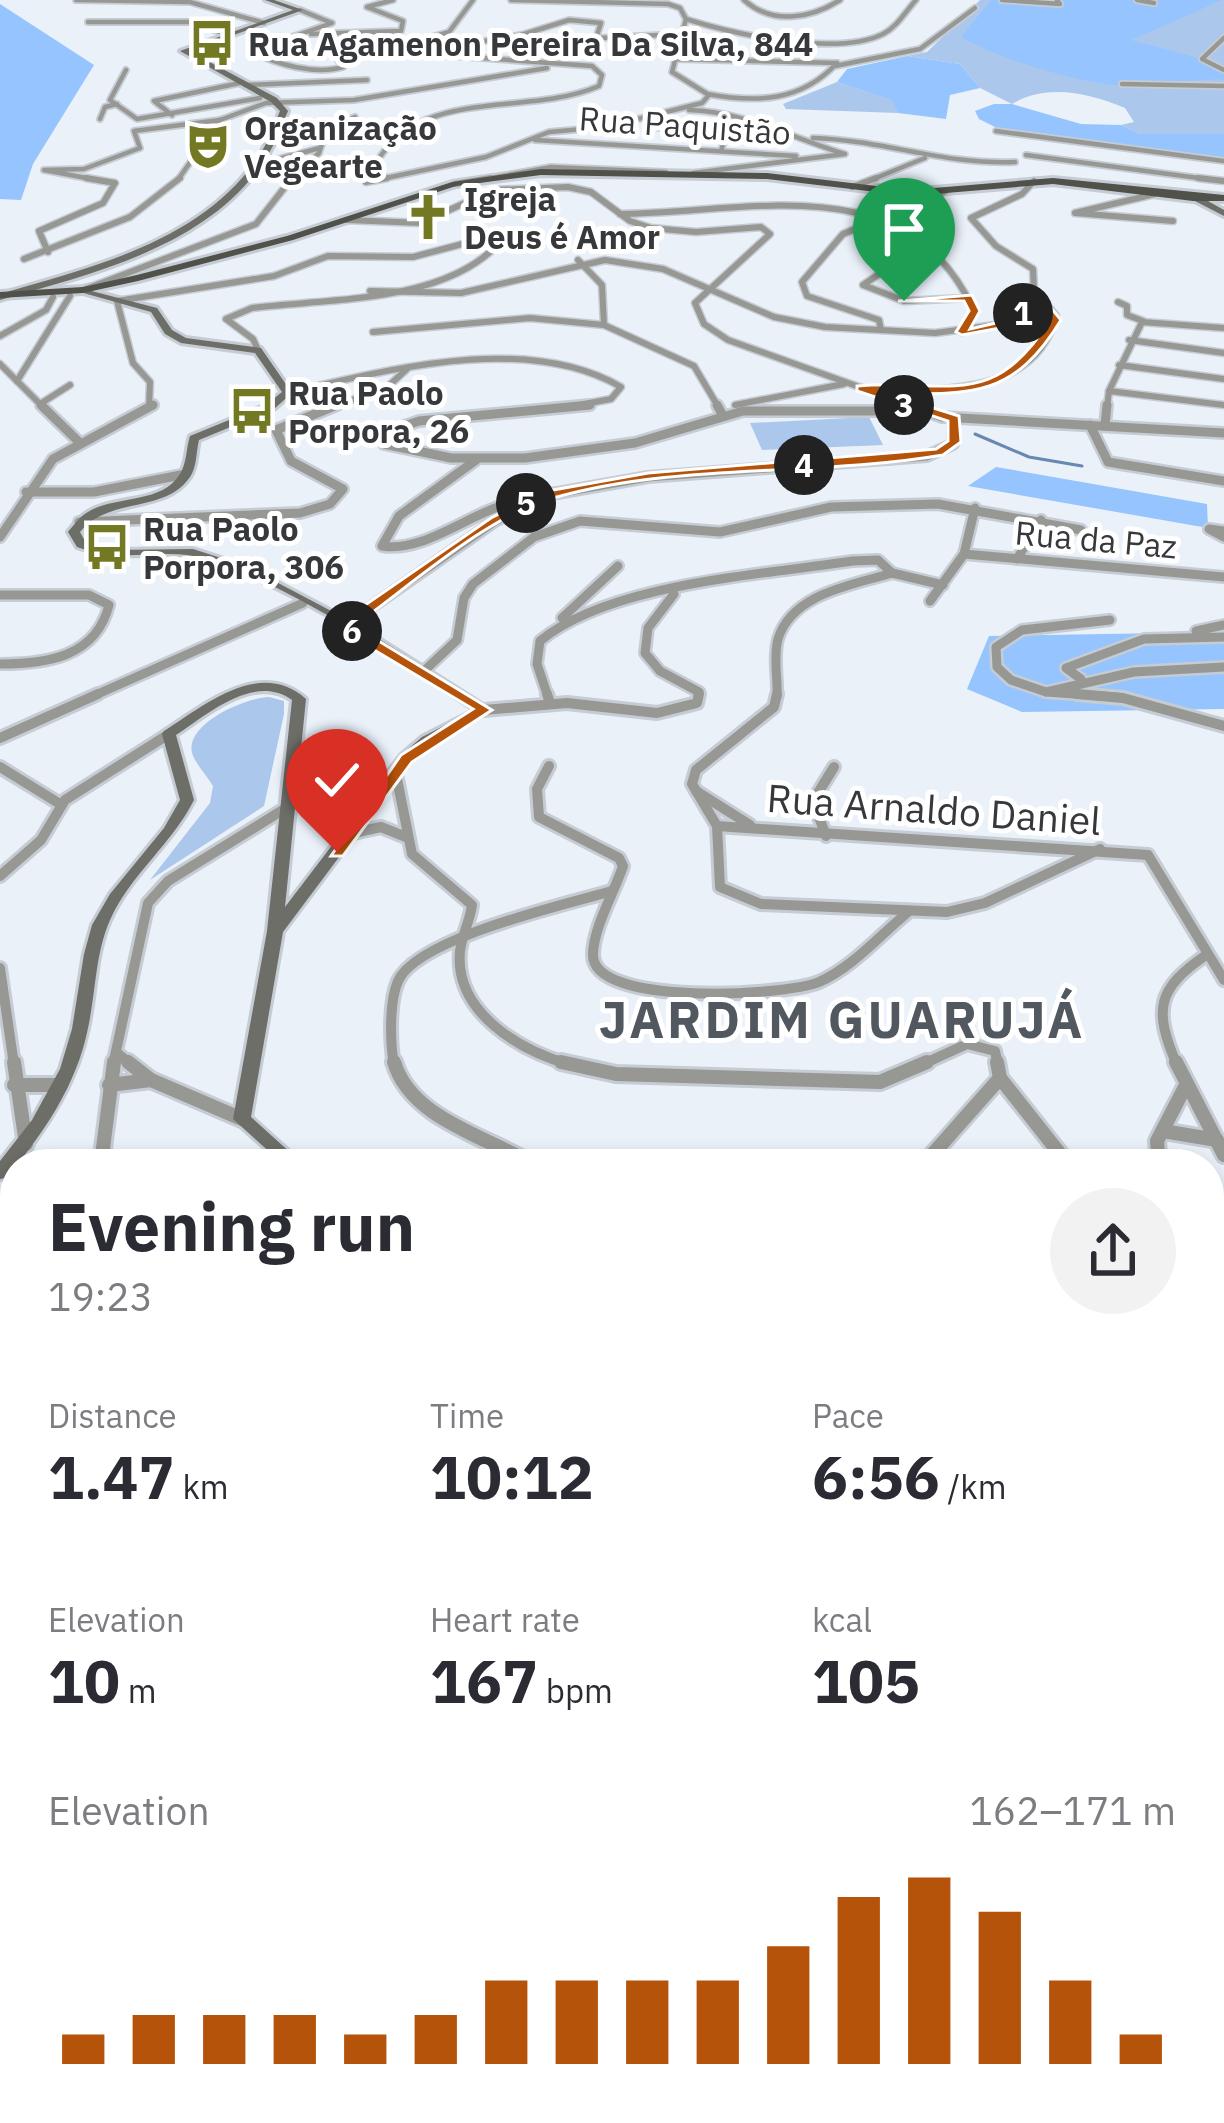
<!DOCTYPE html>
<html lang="en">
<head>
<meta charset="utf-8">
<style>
  :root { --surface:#fff; --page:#f2f2f3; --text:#2b2b33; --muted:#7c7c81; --accent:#b45309 }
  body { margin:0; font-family:"IBM Plex Sans",sans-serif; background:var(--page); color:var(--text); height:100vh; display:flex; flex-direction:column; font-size:45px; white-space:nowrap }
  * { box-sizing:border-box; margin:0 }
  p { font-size:39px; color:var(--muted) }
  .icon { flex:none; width:66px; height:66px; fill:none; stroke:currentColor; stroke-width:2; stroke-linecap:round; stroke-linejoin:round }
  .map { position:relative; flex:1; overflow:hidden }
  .sheet { position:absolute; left:0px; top:1149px; width:1224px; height:975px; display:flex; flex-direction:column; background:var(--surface); border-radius:48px 48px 0 0; box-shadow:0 6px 18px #0003 }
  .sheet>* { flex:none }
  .pin { position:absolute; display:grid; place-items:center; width:102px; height:102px; color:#fff; margin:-123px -51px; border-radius:50% 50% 50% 0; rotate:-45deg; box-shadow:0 0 12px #0007 }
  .pin .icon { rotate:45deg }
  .km { position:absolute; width:60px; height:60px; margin:-30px; border-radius:50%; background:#222; color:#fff; font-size:33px; line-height:60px; text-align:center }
  .round { display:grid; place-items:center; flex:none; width:126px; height:126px; border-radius:63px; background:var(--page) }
  .head { display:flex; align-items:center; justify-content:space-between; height:204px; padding:0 48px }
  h1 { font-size:66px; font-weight:700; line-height:90px }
  .metrics { display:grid; grid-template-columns:repeat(3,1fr); gap:18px; height:204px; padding:12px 48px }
  .metrics div { display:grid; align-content:center }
  .metrics b { font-size:60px; font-weight:700 }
  .metrics small { font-size:33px; font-weight:400 }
  .metrics p { font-size:33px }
  .chart { height:336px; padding:24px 48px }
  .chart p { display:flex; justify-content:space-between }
  .chart svg { width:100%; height:216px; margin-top:12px; stroke:var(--accent); stroke-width:6 }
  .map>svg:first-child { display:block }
  .green { fill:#abc7ec }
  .forest { fill:#96c4ff }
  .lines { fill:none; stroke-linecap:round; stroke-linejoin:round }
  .stream-far1 { stroke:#6887b1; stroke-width:3 }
  .stream { stroke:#6887b1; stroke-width:4.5 }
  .street-far5-casing { stroke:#c6ccd3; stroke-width:8 }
  .street-far4-casing { stroke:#c6ccd3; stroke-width:9 }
  .street-far3-casing { stroke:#c6ccd3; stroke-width:14 }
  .street-far2-casing { stroke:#c6ccd3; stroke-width:16 }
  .street-far1-casing { stroke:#c6ccd3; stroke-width:20 }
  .street-casing { stroke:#c6ccd3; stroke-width:22 }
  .secondary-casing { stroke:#c6ccd3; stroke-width:6 }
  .primary-casing { stroke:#c6ccd3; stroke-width:6 }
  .street-far5 { stroke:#979894; stroke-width:4.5 }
  .street-far4 { stroke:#979894; stroke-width:6 }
  .street-far3 { stroke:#979894; stroke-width:9 }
  .street-far2 { stroke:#979894; stroke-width:10 }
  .street-far1 { stroke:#979894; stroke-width:14 }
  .street { stroke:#979894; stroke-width:16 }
  .secondary { fill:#6d6e68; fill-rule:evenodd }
  .primary { fill:#50514a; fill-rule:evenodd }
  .route { fill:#b45309; stroke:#fff; stroke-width:3 }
  .labels { text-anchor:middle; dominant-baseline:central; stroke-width:10; stroke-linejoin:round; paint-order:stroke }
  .far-poi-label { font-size:33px; font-weight:bold; fill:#36383b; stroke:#fff; text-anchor:start }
  .far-street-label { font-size:33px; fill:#36383b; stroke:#fff }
  .street-label { font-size:39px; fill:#36383b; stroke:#fff }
  .district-label { font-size:51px; font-weight:bold; letter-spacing:3px; fill:#52585f; stroke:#fff }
</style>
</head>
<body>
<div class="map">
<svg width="1224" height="2123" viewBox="0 0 1224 2123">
  <rect width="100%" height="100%" fill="#eaf1f9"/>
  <!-- green -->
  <g class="green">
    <path d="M980 0H1224V134H1141L1121 125 1134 122 1125 108C1089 93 1047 83 1012 104L980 88 960 64 907 56 927 52Z"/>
    <path d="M837 82 893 100 898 113 786 109 783 104Z"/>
    <path d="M869 417 883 445 762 450 750 423Z"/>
    <path d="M269 697 284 701V714L264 806 150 880 210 803 213 786C207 776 195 763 192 753 185 724 244 698 269 697Z"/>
  </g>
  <!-- forest -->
  <g class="forest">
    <path d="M991 0H1222L1131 40 1224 65V80C1190 77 1155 89 1122 86 1074 82 1002 60 961 37Z"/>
    <path d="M0 4 94 65 33 164 21 200 0 199Z"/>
    <path d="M907 56 960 64 980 88 950 95 946 119 898 113 892 100 837 82 847 69Z"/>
    <path d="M994 104H1012L1081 124 1121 125 1141 134H1224V160L999 129 979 119 975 111Z"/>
    <path d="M996 467 1207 504 1208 528 968 486Z"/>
    <path d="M1224 632V709L1022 712 967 689 989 636Z"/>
  </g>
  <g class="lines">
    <!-- stream-far1 -->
    <path class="stream-far1" d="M975 434 1029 457 1082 466"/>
    <!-- stream -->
    <path class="stream" d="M0 1317 15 1309"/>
    <defs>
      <g id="street-far5">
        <path d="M76 0 190 2 264 23"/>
        <path d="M511 0 668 4 680 8 686 19"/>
        <path d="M744 0C772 25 810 19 840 0"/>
        <path d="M1002 0 1060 4 1057 0"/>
        <path d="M1137 0 1154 3"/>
        <path d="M300 10 332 23 252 51C276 65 316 75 343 67L331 51 400 48"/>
        <path d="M686 19C733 34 837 57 883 34 897 27 906 11 916 0"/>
        <path d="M88 22H189L230 35"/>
        <path d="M311 34 401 31 403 21 367 7 393 0"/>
        <path d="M596 38 601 23 569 20 521 35 540 41 681 34"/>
        <path d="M1224 38 1202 59 1224 70"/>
        <path d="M485 41 521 35"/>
        <path d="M675 59 837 63"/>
        <path d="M835 66 920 49 975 8"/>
        <path d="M126 70 110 100 137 119 260 98"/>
        <path d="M1122 84 1224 86"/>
        <path d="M245 85 367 80"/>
        <path d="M707 94C756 103 801 102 837 63"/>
        <path d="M689 110C743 111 792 138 845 154L693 173"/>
        <path d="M172 115 154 101 240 83"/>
        <path d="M100 119 105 107 117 104"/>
        <path d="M659 128 727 132 721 151"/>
        <path d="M996 131 1224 161"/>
        <path d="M813 138C883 140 944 165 1015 162"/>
        <path d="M535 140 796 156"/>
        <path d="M1026 155 1221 181"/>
        <path d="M259 164 320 148"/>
        <path d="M102 181 44 170 84 169 140 148 134 131 220 120 266 103 354 100 547 68"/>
        <path d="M177 181 220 120"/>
        <path d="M289 181 319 153 327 129 355 117"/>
        <path d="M367 181C408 80 519 120 599 86L602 75 592 66 399 52 404 45 449 32 473 0"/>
        <path d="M372 181 486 157 549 132 606 127 702 103 709 95 672 72 686 19"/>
        <path d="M474 181 551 167 666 172"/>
        <path d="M868 181 925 158"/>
      </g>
      <g id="street-far4">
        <path d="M368 178 366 182 387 178"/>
        <path d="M1198 178 1224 181"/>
        <path d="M455 184 491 178"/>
        <path d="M852 187 876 178"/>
        <path d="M1155 194 1075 213 1173 221"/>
        <path d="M620 214C745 214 907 163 974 311L962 332"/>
        <path d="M347 220 421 223 493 190 568 187 591 192 630 221 651 228 696 232 761 227 770 234 695 303 704 324 728 340 918 408"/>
        <path d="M923 244 863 285 904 301 968 298"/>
        <path d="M48 252 39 231 103 203 115 183 86 178"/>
        <path d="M24 259 130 217 180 178"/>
        <path d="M578 260 602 285 604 325"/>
        <path d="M83 290 256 224 292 178"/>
        <path d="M370 291 461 293 605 260 663 269 774 317 825 327 935 333 1018 322 1021 296 1034 290"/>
        <path d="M1118 302 1127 306V315L1143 321"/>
        <path d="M881 330 879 320 807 296 802 282 843 234 946 191"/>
        <path d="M373 332 530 318 604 325 694 366 719 408"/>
        <path d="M0 336 46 310 53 297"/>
        <path d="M1129 340 1224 353"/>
        <path d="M258 350 253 339 226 319 252 308C330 298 447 304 502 240"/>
        <path d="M0 364 40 404"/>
        <path d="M1119 365 1224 379"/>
        <path d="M17 381 70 296"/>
        <path d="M868 389C933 390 1035 399 1056 316L1034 290 1033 269 996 246 971 218 1022 194 1034 181"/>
        <path d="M1109 391 1224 405"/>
        <path d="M287 393C388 370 526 332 621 387L611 399 563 408"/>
        <path d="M735 405 844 384"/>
        <path d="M44 408 40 404 70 385"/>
        <path d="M149 408 150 382 133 363 117 301 274 276 328 256 413 257 489 237 502 240"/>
        <path d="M326 408 384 390 407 369"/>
        <path d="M1107 408 1109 391 1142 322 1224 328"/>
      </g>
      <g id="street-far3">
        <path d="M41 405 80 443"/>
        <path d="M590 405 419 421 381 434 384 444 451 458H525L635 443 743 411H920"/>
        <path d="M717 405 722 414"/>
        <path d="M909 405 942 417 1224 433"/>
        <path d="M1090 425 1108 462 1224 481"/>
        <path d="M1105 425 1107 405"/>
        <path d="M476 460 399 516 382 546C430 554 479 502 533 499"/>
        <path d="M26 492H94L186 474"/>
        <path d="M79 522 300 513 330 504 343 489 291 461 276 430 337 405"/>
        <path d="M1224 531 1209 529 1224 537"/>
        <path d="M0 537 53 459 153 405"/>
        <path d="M964 554 1224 577"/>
        <path d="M1017 559 1041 520"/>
        <path d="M892 573 943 585"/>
        <path d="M674 594 648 628 645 653 660 671 699 692 698 697"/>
        <path d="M0 595H89L109 605C96 657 47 664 0 664"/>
        <path d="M930 601 964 554 975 508"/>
        <path d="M562 618 618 566"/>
        <path d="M344 626 495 521 546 495 648 477 927 456 953 444 954 419"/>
        <path d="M1196 631 1224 625"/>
        <path d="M424 671 457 640 464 598 473 584 534 537 580 521 720 532 831 507 938 504 1081 530"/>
        <path d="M1081 679 1066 668 1144 639 1224 637"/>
        <path d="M1046 692 1011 680 997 667 996 647 1022 630 1110 620"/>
        <path d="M91 697 303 603"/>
        <path d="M548 697 537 664 540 641C610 583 763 575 852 561L878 560 892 573"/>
        <path d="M777 697C778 678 773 657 778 639 792 593 853 585 892 573"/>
        <path d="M1116 697 1046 692 1134 672 1224 667"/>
      </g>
      <g id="street-far2">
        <path d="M547 694 550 703"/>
        <path d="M777 694 774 707 696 770 692 784 717 826 720 887 761 904 947 912 985 903 1100 849"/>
        <path d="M1077 694 1123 698 1224 726"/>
        <path d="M484 710 567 703 657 713 697 703 699 694"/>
        <path d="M0 738 98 694"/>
        <path d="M549 766 537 789 539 817 619 858 623 866C615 891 593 928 593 955 593 1007 785 996 819 982 853 967 879 936 907 913"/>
        <path d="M0 767 60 804"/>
        <path d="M396 774 412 854 472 905C470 921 462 935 460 951 454 1013 521 1051 571 1065"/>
        <path d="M696 791 750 825"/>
        <path d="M717 826 1148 855"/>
        <path d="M349 834 381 827 406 837"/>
        <path d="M826 836 813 801 834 767"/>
        <path d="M1148 855 1224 980"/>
        <path d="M0 876 41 840 65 800 169 734"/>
        <path d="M0 968 14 1065"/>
        <path d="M117 1053 132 1065"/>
        <path d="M113 1065 148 903 168 881 286 808"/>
        <path d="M394 1065C390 1042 389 1002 398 981 417 938 567 904 612 891"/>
        <path d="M921 1065 967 1044 995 1051 998 1065"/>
        <path d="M1177 1065C1153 1009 1157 989 1206 955"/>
      </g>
      <g id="street-far1">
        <path d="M14 1062 26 1144"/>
        <path d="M128 1062 151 1080 242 1119"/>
        <path d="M394 1062C411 1119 486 1136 532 1164"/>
        <path d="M561 1062 616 1074 880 1082 927 1062"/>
        <path d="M997 1062 1000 1078 1068 1164"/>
        <path d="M1176 1062 1224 1155"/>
        <path d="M14 1085H61"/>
        <path d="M109 1085 151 1080"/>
        <path d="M1163 1131 1217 1140"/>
        <path d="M101 1164 114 1062"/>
        <path d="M924 1164 1000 1078"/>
        <path d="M1159 1164 1157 1141 1185 1087"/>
        <path d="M1209 1341 1224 1360"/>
        <path d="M1209 1511 1224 1508"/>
      </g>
      <g id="street">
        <path d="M0 1683 15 1699"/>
        <path d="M1209 1684 1224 1687"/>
        <path d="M715 2109 716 2123"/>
        <path d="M1077 2109 1083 2123"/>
      </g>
      <g id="secondary">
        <path d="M265 0H274L303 10 189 51 277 98 288 111C282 125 277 140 269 153 215 245 95 273 0 300V294C92 267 205 241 260 154 269 141 274 125 280 111L271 102 180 51 293 10Z"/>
        <path d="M1193 196H1199L1224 210V216L1193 200Z"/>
        <path d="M80 288 157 308 172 330 186 338 261 348 292 393 274 409 199 440C196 452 197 467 190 477 165 514 109 496 80 532L86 543 112 550 193 549 246 566 354 623 491 710 432 743 411 761 283 932 251 1117 303 1164H283L233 1119 267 931 292 700C254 673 208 714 176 735L194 800C172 844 130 875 110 920 95 954 96 992 88 1028 77 1085 42 1136 6 1178L0 1179V1161L32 1120 60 1069 72 1029 84 954 92 925 110 894 164 828 180 800 162 734 164 731C205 705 260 658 306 699L285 907 401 755 422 737 475 710C394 657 298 588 206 559 164 546 124 565 77 547L68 532C70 529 79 519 81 517 108 493 160 507 180 474 187 463 186 448 190 436L266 405 282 392 255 353 181 343 165 334 151 312 80 292Z"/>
        <path d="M15 1388V1404L0 1409V1393Z"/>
      </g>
      <path id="primary" d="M541 169 767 173 910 190 1053 178 1224 195V201H1193L1053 184 910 196 767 179 541 175 456 186 293 240 138 281 83 293 0 298V292L83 287 137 275 287 236 452 182Z"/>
    </defs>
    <!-- street-far5 casing -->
    <use href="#street-far5" class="street-far5-casing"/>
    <!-- street-far4 casing -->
    <use href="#street-far4" class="street-far4-casing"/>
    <!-- street-far3 casing -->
    <use href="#street-far3" class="street-far3-casing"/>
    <!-- street-far2 casing -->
    <use href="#street-far2" class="street-far2-casing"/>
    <!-- street-far1 casing -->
    <use href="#street-far1" class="street-far1-casing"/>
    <!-- street casing -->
    <use href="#street" class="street-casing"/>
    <!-- secondary casing -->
    <use href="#secondary" class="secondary-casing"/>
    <!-- primary casing -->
    <use href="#primary" class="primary-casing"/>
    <!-- street-far5 -->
    <use href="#street-far5" class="street-far5"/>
    <!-- street-far4 -->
    <use href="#street-far4" class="street-far4"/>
    <!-- street-far3 -->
    <use href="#street-far3" class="street-far3"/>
    <!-- street-far2 -->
    <use href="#street-far2" class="street-far2"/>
    <!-- street-far1 -->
    <use href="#street-far1" class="street-far1"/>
    <!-- street -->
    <use href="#street" class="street"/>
    <!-- secondary -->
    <use href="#secondary" class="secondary"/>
    <!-- primary -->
    <use href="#primary" class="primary"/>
  </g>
  <!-- route -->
  <path class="route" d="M1034 287 1061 320C1014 398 970 395 886 393L959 416 961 442 943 455C815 477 678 462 553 498 487 516 410 586 354 626L492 710 412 762 343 856H331L401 755 473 709 339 629V623L491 518 542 492 648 473 936 449 948 441V421L857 391V386C946 378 992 413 1050 320L1032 295 1027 298 1029 313 1022 324 962 335 956 332 969 311 964 301H898L972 295 980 311 970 329 1013 319 1015 296Z"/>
  <!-- icons -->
  <defs>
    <symbol id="bus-bare" viewBox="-9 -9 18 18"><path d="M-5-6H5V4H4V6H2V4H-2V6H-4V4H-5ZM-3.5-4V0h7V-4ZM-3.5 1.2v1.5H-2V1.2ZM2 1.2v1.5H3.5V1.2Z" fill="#727922" stroke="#fff" stroke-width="2.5" paint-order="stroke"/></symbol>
    <symbol id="theatre-bare" viewBox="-9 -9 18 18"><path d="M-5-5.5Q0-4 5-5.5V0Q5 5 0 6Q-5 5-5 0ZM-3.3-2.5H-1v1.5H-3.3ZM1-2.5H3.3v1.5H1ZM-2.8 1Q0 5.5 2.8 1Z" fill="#727922" stroke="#fff" stroke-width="2.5" paint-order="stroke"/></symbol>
    <symbol id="church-bare" viewBox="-9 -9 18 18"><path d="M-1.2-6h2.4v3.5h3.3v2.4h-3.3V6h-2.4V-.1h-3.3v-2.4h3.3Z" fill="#727922" stroke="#fff" stroke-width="2.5" paint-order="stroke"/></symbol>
  </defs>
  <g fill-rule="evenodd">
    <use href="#bus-bare" x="179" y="10" width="66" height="66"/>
    <use href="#theatre-bare" x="175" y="113" width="66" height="66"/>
    <use href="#church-bare" x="395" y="184" width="66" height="66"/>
    <use href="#bus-bare" x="219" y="378" width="66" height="66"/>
    <use href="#bus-bare" x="74" y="514" width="66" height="66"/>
  </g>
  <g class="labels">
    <!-- far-poi labels -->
    <g class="far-poi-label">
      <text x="248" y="43">Rua Agamenon Pereira Da Silva, 844</text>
      <text x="244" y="127">Organização<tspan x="244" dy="38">Vegearte</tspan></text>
      <text x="464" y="198">Igreja<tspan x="464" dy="38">Deus é Amor</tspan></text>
      <text x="288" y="392">Rua Paolo<tspan x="288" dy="38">Porpora, 26</tspan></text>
      <text x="143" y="528">Rua Paolo<tspan x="143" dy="38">Porpora, 306</tspan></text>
    </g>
    <!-- far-street labels -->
    <g class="far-street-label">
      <text transform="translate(685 125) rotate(4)">Rua Paquistão</text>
      <text transform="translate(1096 539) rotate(5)">Rua da Paz</text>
    </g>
    <!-- street labels -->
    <g class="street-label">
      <text transform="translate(934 809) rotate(4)">Rua Arnaldo Daniel</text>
    </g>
    <!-- district labels -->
    <g class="district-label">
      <text x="842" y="1019">JARDIM GUARUJÁ</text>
    </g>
  </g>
</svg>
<div class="pin" style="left:904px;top:301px;background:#1e9e55"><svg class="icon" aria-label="arrive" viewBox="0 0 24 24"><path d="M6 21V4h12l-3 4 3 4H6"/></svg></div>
<div class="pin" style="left:337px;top:852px;background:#d93025"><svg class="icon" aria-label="check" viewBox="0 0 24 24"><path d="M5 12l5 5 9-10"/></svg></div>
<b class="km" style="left:1023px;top:313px">1</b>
<b class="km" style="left:904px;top:405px">3</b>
<b class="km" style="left:804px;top:465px">4</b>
<b class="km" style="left:526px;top:503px">5</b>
<b class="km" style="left:352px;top:631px">6</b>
<section class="sheet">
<div class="head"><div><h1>Evening run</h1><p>19:23</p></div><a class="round"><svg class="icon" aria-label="share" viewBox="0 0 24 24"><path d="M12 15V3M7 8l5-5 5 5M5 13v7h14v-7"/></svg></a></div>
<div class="metrics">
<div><p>Distance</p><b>1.47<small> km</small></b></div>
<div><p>Time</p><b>10:12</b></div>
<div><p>Pace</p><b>6:56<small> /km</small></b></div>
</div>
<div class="metrics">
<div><p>Elevation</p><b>10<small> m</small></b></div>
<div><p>Heart rate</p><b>167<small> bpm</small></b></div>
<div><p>kcal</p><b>105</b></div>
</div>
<div class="chart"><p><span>Elevation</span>162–171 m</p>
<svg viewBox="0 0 160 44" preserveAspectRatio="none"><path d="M5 44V38M15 44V34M25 44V34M35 44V34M45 44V38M55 44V34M65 44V27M75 44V27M85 44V27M95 44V27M105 44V20M115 44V10M125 44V6M135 44V13M145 44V27M155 44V38"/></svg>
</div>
</section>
</div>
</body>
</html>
